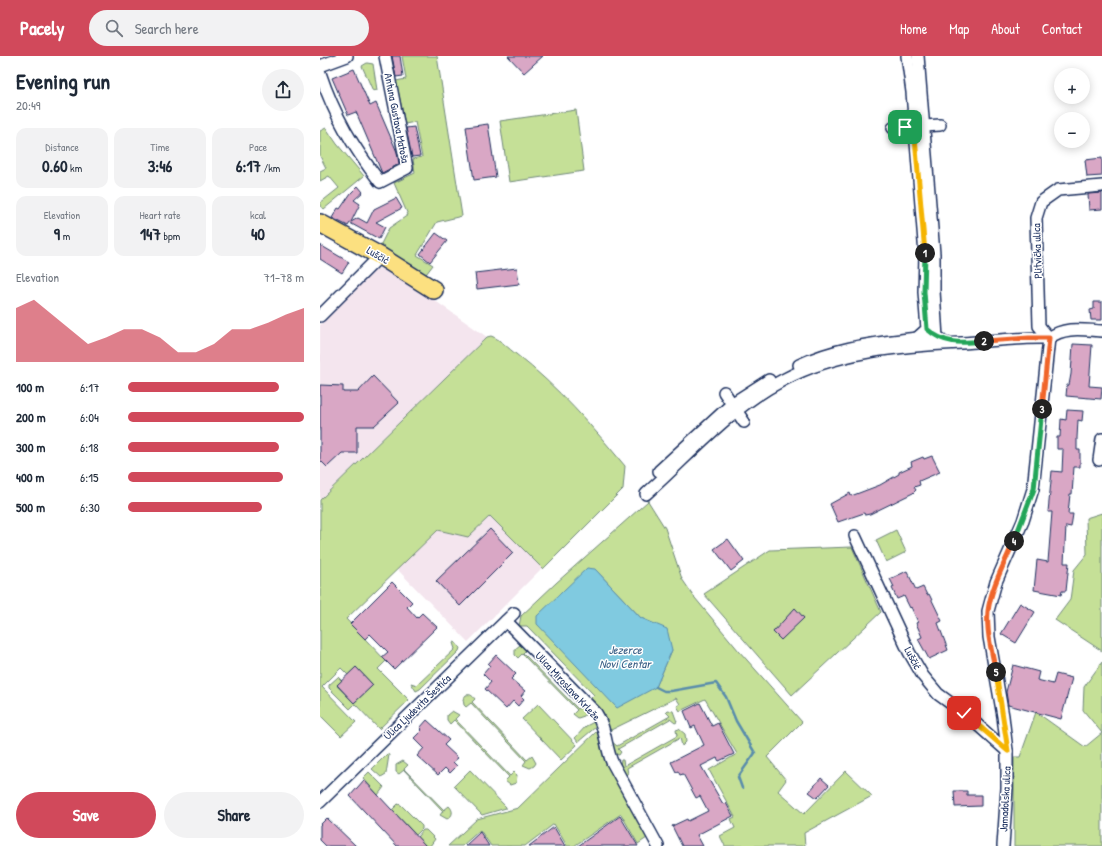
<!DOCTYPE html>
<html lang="en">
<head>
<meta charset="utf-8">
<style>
  :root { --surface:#fff; --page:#f2f2f3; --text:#1f2937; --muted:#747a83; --accent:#d1495b }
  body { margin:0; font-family:"Patrick Hand",sans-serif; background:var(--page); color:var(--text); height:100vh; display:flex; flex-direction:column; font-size:15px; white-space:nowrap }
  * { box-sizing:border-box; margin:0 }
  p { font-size:13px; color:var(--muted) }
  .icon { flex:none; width:22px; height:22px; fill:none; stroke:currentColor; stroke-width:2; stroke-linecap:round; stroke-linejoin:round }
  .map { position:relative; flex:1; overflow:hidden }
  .details { display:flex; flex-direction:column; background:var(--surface); width:320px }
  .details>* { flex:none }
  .buttons { position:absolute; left:734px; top:12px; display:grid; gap:8px }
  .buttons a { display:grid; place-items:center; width:36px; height:36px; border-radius:50%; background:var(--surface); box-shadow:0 2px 10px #0003; font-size:20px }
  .pin { position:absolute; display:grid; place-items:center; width:34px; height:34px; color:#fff; margin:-17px; border-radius:8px; box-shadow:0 2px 6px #0006 }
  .km { position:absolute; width:20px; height:20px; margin:-10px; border-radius:50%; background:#222; color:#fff; font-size:11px; line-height:20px; text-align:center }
  .round { display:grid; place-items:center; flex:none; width:42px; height:42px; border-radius:21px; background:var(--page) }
  .headline { display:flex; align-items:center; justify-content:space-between; height:68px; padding:0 16px }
  h1 { font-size:22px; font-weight:800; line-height:30px }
  .stats { display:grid; grid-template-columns:repeat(3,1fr); gap:6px; height:68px; padding:4px 16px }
  .stats div { display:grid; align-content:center; border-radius:10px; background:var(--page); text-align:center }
  .stats b { font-size:17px; font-weight:800 }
  .stats small { font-size:11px; font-weight:400 }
  .stats p { font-size:11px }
  .chart { height:112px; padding:8px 16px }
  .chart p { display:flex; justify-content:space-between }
  .chart svg { width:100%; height:72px; margin-top:4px; fill:var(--accent); opacity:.7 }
  .action { display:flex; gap:8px; margin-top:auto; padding:8px 16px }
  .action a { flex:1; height:46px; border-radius:24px; background:var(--accent); color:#fff; font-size:16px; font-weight:800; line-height:46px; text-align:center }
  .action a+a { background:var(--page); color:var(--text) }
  ul { padding:0 16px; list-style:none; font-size:13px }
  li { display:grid; grid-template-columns:64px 48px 1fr; align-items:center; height:30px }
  li i { height:10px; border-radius:5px; background:var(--accent) }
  header { display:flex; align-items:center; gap:24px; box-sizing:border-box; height:56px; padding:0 20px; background:var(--accent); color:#fff }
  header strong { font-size:19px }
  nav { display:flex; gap:22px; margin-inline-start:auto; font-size:14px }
  .search { width:280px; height:36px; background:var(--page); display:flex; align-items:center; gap:10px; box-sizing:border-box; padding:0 14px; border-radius:22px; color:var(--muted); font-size:15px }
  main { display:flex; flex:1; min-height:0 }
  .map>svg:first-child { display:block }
  .built { fill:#f4e5ee }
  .green { fill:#c5e097; stroke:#70887a; fill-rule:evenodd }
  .water { fill:#80cae0; stroke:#588cac }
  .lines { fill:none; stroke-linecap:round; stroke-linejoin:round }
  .stream { stroke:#588cac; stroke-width:2.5 }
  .building { fill:#d9a7c5; stroke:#1b2f5e }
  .minor-casing { stroke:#1b2f5e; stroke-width:14 }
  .primary-casing { stroke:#1b2f5e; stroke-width:20 }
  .minor { stroke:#fff; stroke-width:11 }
  .primary { stroke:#fce080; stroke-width:17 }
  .split-1-casing { stroke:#fff; stroke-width:8 }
  .split-2-casing { stroke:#fff; stroke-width:8 }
  .split-3-casing { stroke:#fff; stroke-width:8 }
  .split-4-casing { stroke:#fff; stroke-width:8 }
  .split-5-casing { stroke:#fff; stroke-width:8 }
  .split-6-casing { stroke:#fff; stroke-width:8 }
  .split-1 { stroke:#f5b400; stroke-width:5 }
  .split-2 { stroke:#22a559; stroke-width:5 }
  .split-3 { stroke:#f0652b; stroke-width:5 }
  .split-4 { stroke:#22a559; stroke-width:5 }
  .split-5 { stroke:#f0652b; stroke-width:5 }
  .split-6 { stroke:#f5b400; stroke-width:5 }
  .labels { text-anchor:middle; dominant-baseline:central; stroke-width:3; stroke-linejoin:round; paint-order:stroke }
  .street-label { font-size:11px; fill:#1b2f5e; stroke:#fff }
  .water-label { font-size:12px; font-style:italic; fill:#395e85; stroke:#fff }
</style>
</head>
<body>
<header>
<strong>Pacely</strong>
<div class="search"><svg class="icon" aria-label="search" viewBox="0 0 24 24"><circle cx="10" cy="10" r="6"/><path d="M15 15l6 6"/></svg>Search here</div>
<nav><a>Home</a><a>Map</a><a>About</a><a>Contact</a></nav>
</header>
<main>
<section class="details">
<div class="headline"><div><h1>Evening run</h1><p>20:49</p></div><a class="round"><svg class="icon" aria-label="share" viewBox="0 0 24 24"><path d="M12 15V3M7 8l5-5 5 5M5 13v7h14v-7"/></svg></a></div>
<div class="stats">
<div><p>Distance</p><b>0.60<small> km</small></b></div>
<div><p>Time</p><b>3:46</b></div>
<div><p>Pace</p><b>6:17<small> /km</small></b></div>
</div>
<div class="stats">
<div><p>Elevation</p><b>9<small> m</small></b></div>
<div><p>Heart rate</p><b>147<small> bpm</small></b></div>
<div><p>kcal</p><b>40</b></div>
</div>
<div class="chart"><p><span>Elevation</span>71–78 m</p>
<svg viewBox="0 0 160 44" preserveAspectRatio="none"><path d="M0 44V11L10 6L20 15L30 24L40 33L50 29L60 24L70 24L80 29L90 38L100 38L110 33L120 24L130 24L140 20L150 15L160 11V44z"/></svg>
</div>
<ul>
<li><b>100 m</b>6:17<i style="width:86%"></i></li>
<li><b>200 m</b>6:04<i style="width:100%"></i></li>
<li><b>300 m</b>6:18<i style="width:86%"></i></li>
<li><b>400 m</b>6:15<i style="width:88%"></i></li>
<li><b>500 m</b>6:30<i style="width:76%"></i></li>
</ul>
<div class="action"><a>Save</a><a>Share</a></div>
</section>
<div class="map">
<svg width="782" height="790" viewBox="0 0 782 790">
  <rect width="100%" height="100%" fill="#fff"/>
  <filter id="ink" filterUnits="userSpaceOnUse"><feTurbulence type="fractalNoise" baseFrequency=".025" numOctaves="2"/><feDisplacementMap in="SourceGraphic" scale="8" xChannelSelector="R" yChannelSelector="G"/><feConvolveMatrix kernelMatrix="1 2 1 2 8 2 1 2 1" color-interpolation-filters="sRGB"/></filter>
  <g filter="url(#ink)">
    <!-- built -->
    <g class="built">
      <path d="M60 212 71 214 167 281 0 444V269L53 215Z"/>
      <path d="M170 460 222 512 148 586 77 513 118 474 148 481Z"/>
    </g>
    <!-- green -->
    <g class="green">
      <path d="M82 0H117L142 160 117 166 97 199 113 209 103 222 58 194 69 172 88 159 74 127 95 117 93 103 102 101 95 66 85 68 76 25 86 23Z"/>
      <path d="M47 7 53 8 57 34 53 35 42 10Z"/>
      <path d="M256 54 264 115 189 126 180 65Z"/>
      <path d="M6 72 17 88 44 120 4 153 0 150V147L19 132 9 120 0 125V115L6 112 0 100V75Z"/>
      <path d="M171 280C180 283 189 293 196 298 238 331 272 370 305 410L303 433 223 513 170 460 148 481 118 474 26 563 66 605 58 613 89 644 59 673 35 648 30 653 9 632V629L18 621 22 625 17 630 34 647 53 629 36 611 28 619 21 612 2 631 36 666 21 680 0 659V444L167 281Z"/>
      <path d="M328 445 345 472 362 523 375 542 419 595 482 666 447 701 466 724 458 735 484 758 526 715 552 740 484 777 485 790H405L400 780 415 772 411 763 415 761 389 714 417 698 385 643 360 655 357 650 360 648 356 642 291 674 289 673 285 659 270 643 274 639 207 570H199L201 560 236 527ZM275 513 321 562 329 566 352 594 336 631Z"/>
      <path d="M782 457V595L735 564 750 544 754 514 767 498 766 462Z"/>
      <path d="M576 474 586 496 566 506 556 484Z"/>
      <path d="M532 491 561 556 472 639 384 538 450 494Z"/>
      <path d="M135 586 140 592 139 595 100 633 96 635 91 627 97 629 135 593 133 587Z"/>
      <path d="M200 589 207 593 203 597 258 653 263 650 266 654 264 660 258 662 253 658 257 654 202 598 198 602 195 599V593Z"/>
      <path d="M782 606V790H694V701H700L716 656 765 691 782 677 763 654 764 631Z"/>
      <path d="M146 639C150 638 152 639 155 643L152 646 207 704 212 700 216 707 214 710 210 712 203 709 206 705 151 647 146 651 144 649 143 643Z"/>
      <path d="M218 648 257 689 241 704 202 663Z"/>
      <path d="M348 654 353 655 357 666 355 667 350 663 298 693 301 696 299 699 294 698 291 685 297 690 350 660 346 656Z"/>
      <path d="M132 655 139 659 135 663 190 720 194 716 197 719 196 727 190 729 185 725 189 721 134 664 130 668 127 664V659Z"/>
      <path d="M276 665 277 670 258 686 255 682 266 670Z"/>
      <path d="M359 673 365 678 366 686 362 690 360 682 307 712 308 718 305 719 300 710 301 704H303L304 710 357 680 356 674Z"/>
      <path d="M278 674 281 692 286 704 330 780 318 788 301 758 254 790H247L234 768 205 790H171L160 774 142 790H128L157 763 198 752Z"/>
      <path d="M67 698 69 699 66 718 61 721 52 713Z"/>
      <path d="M83 705 88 709 84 713 124 754 129 750C134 755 133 760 127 763L120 759 123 755 84 714 79 718 76 716V709Z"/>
      <path d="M150 714 186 751V752L162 759 134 730Z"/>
      <path d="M49 716 64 731 58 739 43 722Z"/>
      <path d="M78 748 81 749 102 770V773L96 779 72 754Z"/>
      <path d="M103 774H106L115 783 110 790H106L97 781Z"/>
    </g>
    <!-- water -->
    <path class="water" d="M267 512 275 513 321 562 347 573 352 594 336 631 297 652 217 568V560Z"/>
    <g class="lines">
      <!-- stream -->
      <path class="stream" d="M336 631 344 635H351L396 627 406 641 416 665 435 697 418 721 422 732"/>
    </g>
    <!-- building -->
    <g class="building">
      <path d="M72 0H80L83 20 76 21Z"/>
      <path d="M188 0H223L204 17Z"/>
      <path d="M34 13 50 50 56 47 77 96 79 108 62 117 36 56 28 59 12 22Z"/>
      <path d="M168 68 176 121 154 124 146 71Z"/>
      <path d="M94 71 100 100 92 101 86 72Z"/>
      <path d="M782 102V120L767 121 765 104Z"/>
      <path d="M38 130 43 136 34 144 40 148 31 166 38 162 47 167 54 153 76 142 82 152 56 166 65 171 59 183 30 167 28 170 12 162 18 152 20 153 31 137Z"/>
      <path d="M782 137V153L769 154 768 138Z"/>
      <path d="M116 177 127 185 110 206 100 198Z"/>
      <path d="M0 189 29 206 22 217 0 203Z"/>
      <path d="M197 212 199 228 157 233 155 217Z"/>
      <path d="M774 246H782V264H771L770 254 774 253Z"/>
      <path d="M753 288 772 289 769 330 782 331 781 343 746 340 747 329H749L751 318Z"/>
      <path d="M53 320 79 347 54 370H37V397H22L7 411 0 404V329L23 330V336H38Z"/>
      <path d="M747 354 763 355 762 365 758 364 757 382V394H760V411H754L752 438H750L748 458H753L751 471 746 470 744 507H749L746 535H742L741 539 714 534 717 504 728 506 732 456H728L732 415 742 416 743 393H737V381H740L741 363 746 364Z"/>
      <path d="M612 400 620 416 599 425 600 429 594 431 596 434 593 437 550 458 545 459 544 457 518 466 510 448 530 437 531 440 560 429 579 418V416L592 410 591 406 603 401 604 403Z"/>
      <path d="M170 473 193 497 140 550 116 525Z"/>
      <path d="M408 483 424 505 411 515 394 493Z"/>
      <path d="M587 515 596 534 603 531 607 539 609 538 622 565 618 567 628 594 609 603 598 583 602 581 596 567 598 566 591 551 590 552 584 540 577 543 572 532 574 531 570 523Z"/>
      <path d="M72 526 92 546 87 551 97 562 102 557 117 571 74 613 62 601 68 596 50 578 45 583 30 568Z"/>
      <path d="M700 547 715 556 696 587 681 578Z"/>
      <path d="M475 552 484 562 461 584 453 576Z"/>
      <path d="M176 599 196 618 191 623 205 635 201 640 204 643 198 650 193 645 186 653 165 633 171 626 163 618 170 610 168 608Z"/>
      <path d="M693 609 719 616 717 624 733 628 736 618 752 622 741 663 688 649 686 636Z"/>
      <path d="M36 611 53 629 34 647 17 629Z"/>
      <path d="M380 647 392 670 398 667 414 698 399 705 397 702 381 710 403 748 406 747 413 760 377 779 383 790H362L352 770 367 763 368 765 388 755 380 740 376 742 363 718 360 719 358 715 356 716 351 706 384 689 375 670 371 672 364 655Z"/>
      <path d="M107 664 129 684 124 689 138 702 133 706 137 710 130 717 125 712 118 719 97 700 104 692 94 682 102 674 100 672Z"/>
      <path d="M501 722 509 729 497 742 489 736Z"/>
      <path d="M44 724 72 754 106 790H77L30 740Z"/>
      <path d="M634 735H647V739H661V750L635 751Z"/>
      <path d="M300 760 318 790H258Z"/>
      <path d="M7 762 36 790H6L0 784V769Z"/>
      <path d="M234 771 245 790H209Z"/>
      <path d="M160 776 169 790H145Z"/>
    </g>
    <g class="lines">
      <defs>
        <g id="minor">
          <path d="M587 0 592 36 605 199 604 236 607 273 597 282"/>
          <path d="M598 0 614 198V235L617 282 612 286"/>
          <path d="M0 10 27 0"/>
          <path d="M0 17C14 59 33 91 60 126L87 112 65 0"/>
          <path d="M573 72 620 69"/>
          <path d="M0 260 60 200"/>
          <path d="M729 282 719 270 716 162 721 146 738 134 782 130"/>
          <path d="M479 309C511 294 546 288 581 284 594 282 609 280 621 283"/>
          <path d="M404 336 424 366"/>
          <path d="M779 404 782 383"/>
          <path d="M339 415 413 347 449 324"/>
          <path d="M326 438C370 399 409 352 463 324 517 295 581 290 642 287 671 285 700 281 729 282"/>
          <path d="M535 480 589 596 603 620 618 638 644 657 687 695"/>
          <path d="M186 565 276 657C286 672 285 689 292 706L338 790"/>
          <path d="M0 746 194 557"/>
          <path d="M683 790 687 732V695L683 660 669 581 668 555 676 526 703 465 713 433 729 282C745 270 763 274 782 275"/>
        </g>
        <path id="primary" d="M0 167 60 200 114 234"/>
      </defs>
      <!-- minor casing -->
      <use href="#minor" class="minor-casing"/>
      <!-- primary casing -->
      <use href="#primary" class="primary-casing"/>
      <!-- minor -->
      <use href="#minor" class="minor"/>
      <!-- primary -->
      <use href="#primary" class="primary"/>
    </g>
  </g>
  <g class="lines" filter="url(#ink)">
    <defs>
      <path id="split-1" d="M585 71 594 70 605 197"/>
      <path id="split-2" d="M605 197 604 236 607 273C625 289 641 287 664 285"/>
      <path id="split-3" d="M664 285 709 282H729L722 353"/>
      <path id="split-4" d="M694 485 714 433 722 353"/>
      <path id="split-5" d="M676 616C672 597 666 575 668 555 671 531 685 507 694 485"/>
      <path id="split-6" d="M644 657 688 695 676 616"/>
    </defs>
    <!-- split-1 casing -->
    <use href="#split-1" class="split-1-casing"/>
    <!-- split-2 casing -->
    <use href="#split-2" class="split-2-casing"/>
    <!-- split-3 casing -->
    <use href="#split-3" class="split-3-casing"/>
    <!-- split-4 casing -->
    <use href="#split-4" class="split-4-casing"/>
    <!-- split-5 casing -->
    <use href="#split-5" class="split-5-casing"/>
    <!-- split-6 casing -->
    <use href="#split-6" class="split-6-casing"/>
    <!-- split-1 -->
    <use href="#split-1" class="split-1"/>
    <!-- split-2 -->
    <use href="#split-2" class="split-2"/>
    <!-- split-3 -->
    <use href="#split-3" class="split-3"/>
    <!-- split-4 -->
    <use href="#split-4" class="split-4"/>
    <!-- split-5 -->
    <use href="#split-5" class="split-5"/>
    <!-- split-6 -->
    <use href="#split-6" class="split-6"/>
  </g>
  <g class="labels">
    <!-- street labels -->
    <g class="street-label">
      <text transform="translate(77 62) rotate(79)">Antuna Gustava Matoša</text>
      <text transform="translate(717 195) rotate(-92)">Plitvička ulica</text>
      <text transform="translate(58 199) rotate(30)">Luščić</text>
      <text transform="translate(593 602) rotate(62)">Luščić</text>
      <text transform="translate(248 630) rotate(47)">Ulica Miroslava Krleže</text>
      <text transform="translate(97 651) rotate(-44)">Ulica Ljudevita Šestića</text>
      <text transform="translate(685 743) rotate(-87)">Jamadolska ulica</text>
    </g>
    <!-- water labels -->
    <g class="water-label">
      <text x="305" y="593">Jezerce<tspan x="305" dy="14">Novi Centar</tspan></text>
    </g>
  </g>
</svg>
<div class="buttons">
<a>+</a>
<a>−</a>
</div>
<div class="pin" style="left:585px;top:71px;background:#1e9e55"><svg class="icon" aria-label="arrive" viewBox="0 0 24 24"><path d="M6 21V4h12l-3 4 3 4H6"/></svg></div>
<div class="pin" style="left:644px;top:657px;background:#d93025"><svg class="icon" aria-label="check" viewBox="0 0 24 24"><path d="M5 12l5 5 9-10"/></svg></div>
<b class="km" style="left:605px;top:197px">1</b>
<b class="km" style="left:664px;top:285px">2</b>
<b class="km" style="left:722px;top:353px">3</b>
<b class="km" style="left:694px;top:485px">4</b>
<b class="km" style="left:676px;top:616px">5</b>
</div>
</main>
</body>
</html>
